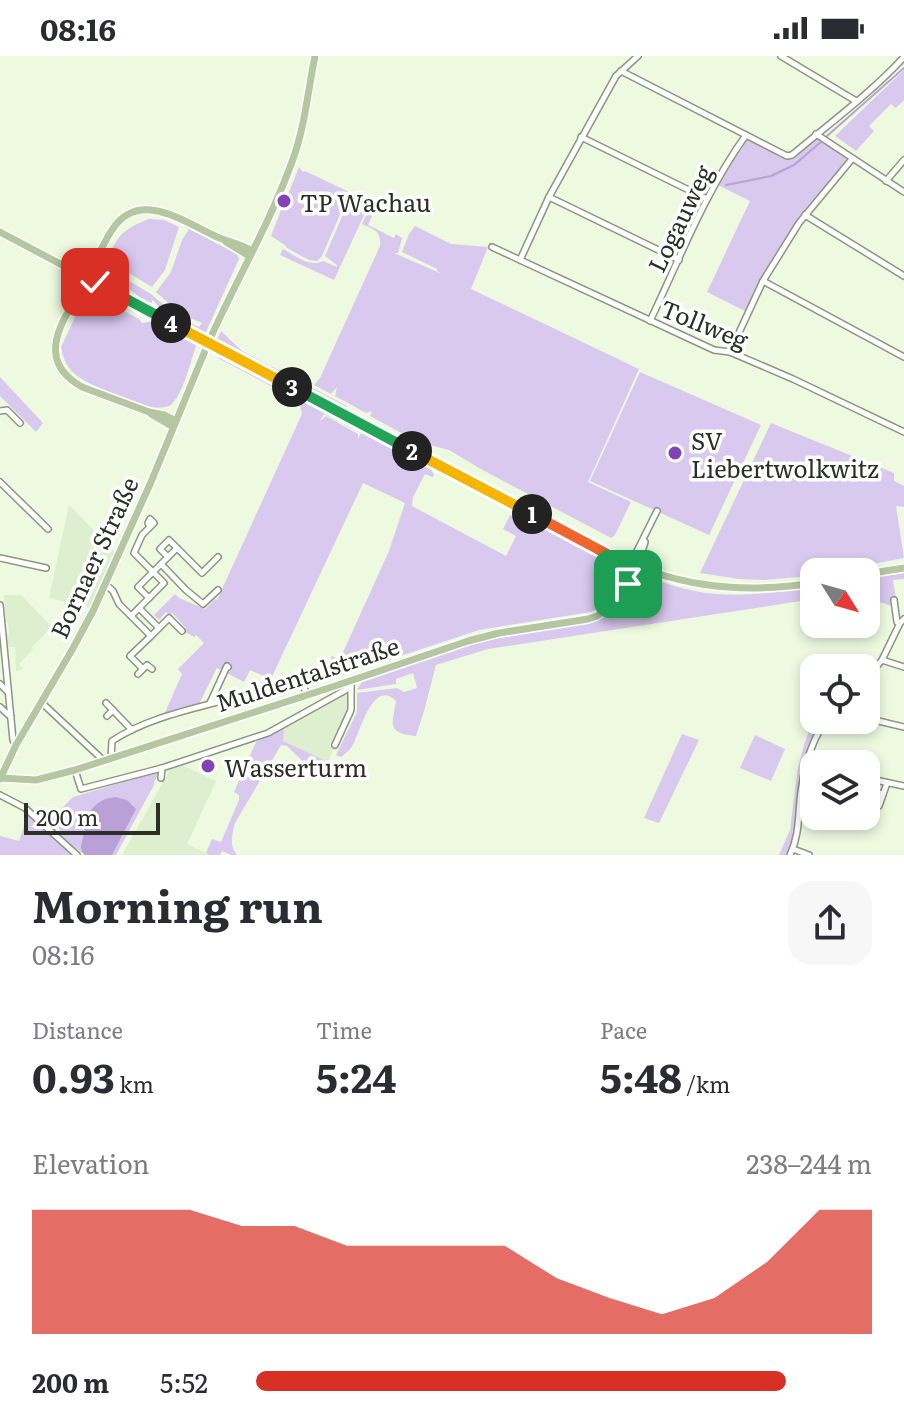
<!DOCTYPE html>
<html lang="en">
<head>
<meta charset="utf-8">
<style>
  :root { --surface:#fff; --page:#f7f7f7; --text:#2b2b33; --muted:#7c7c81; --accent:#d93025 }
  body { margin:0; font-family:Literata,serif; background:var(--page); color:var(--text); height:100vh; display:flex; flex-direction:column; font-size:30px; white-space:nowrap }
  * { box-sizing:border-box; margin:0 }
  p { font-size:26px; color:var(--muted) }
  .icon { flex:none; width:44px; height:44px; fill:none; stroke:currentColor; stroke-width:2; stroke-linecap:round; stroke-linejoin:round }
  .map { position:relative; height:799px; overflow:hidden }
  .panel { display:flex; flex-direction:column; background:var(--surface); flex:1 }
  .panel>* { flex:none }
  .needle { width:52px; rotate:127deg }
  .tools { position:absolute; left:800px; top:502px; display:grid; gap:16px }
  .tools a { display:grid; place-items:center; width:80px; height:80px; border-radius:16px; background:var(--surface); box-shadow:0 4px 12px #0003; font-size:40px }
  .scale { position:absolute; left:24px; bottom:20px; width:136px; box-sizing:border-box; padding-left:8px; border:4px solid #2b3027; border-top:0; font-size:22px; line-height:28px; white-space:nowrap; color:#2b3027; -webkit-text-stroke:6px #fff; paint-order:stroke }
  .pin { position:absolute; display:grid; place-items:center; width:68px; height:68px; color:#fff; margin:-34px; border-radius:16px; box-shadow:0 4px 12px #0006 }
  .km { position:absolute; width:40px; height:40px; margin:-20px; border-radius:50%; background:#222; color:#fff; font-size:22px; line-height:40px; text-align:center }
  .round { display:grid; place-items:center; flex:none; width:84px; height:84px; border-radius:24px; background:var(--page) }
  .summary { display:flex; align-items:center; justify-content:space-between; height:136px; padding:0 32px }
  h1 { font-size:44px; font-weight:700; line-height:60px }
  .metrics { display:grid; grid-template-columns:repeat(3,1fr); gap:12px; height:136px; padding:8px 32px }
  .metrics div { display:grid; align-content:center }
  .metrics b { font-size:40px; font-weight:700 }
  .metrics small { font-size:22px; font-weight:400 }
  .metrics p { font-size:22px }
  .chart { height:224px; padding:16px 32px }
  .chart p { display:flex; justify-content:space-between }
  .chart svg { width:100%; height:144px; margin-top:8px; fill:var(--accent); opacity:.7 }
  ul { padding:0 32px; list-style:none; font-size:26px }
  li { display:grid; grid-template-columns:128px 96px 1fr; align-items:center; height:60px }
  li i { height:20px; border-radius:10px; background:var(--accent) }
  .status { display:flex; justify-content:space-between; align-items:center; height:56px; padding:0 40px; background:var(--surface); direction:ltr }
  .status svg { height:22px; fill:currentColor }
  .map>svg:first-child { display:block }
  .built { fill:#deefd0 }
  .green { fill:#dac9ee }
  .water { fill:#b9a0d7 }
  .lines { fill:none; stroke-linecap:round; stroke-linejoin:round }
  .stream { stroke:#b9a0d7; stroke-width:2 }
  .minor-casing { stroke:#8b977f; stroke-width:8 }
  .major-casing { stroke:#fff; stroke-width:10 }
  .minor { stroke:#fff; stroke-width:5 }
  .major { stroke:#b4c7a0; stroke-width:7 }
  .major-bridge-casing { stroke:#fff; stroke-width:10; stroke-linecap:butt }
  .major-bridge { stroke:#b4c7a0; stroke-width:7 }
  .split-1-casing { stroke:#fff; stroke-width:16 }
  .split-2-casing { stroke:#fff; stroke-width:16 }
  .split-3-casing { stroke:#fff; stroke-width:16 }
  .split-4-casing { stroke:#fff; stroke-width:16 }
  .split-5-casing { stroke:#fff; stroke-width:16 }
  .split-1 { stroke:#f0652b; stroke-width:10 }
  .split-2 { stroke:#f5b400; stroke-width:10 }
  .split-3 { stroke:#22a559; stroke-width:10 }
  .split-4 { stroke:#f5b400; stroke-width:10 }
  .split-5 { stroke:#22a559; stroke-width:10 }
  .poi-dot { fill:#8243b8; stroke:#fff; stroke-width:3 }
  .labels { text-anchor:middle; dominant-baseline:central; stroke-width:7; stroke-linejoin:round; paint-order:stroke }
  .poi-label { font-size:24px; fill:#2b3027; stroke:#fff; text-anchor:start }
  .street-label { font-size:24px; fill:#2b3027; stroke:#fff }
</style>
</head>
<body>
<div class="status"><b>08:16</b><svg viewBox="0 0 49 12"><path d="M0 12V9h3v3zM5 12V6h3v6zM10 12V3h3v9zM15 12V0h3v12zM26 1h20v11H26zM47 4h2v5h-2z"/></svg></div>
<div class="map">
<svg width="904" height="799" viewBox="0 0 904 799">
  <rect width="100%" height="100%" fill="#edfae0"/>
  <!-- built -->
  <g class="built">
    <path d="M69 449 115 496 90 552 49 542Z"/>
    <path d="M4 539H21L52 571 32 591 33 593 19 608 23 613 16 615 15 591H8L7 578H9L8 567 6 566Z"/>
    <path d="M348 636 350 650 328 706 282 685 284 672 337 640Z"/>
    <path d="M182 709 216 725 187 788 210 799H122L170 714Z"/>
  </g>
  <!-- green -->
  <g class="green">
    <path d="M904 14V44L896 52 891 48 869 70 874 75 856 95 835 80Z"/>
    <path d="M817 81 849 104 803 159 747 256 707 236 750 145 718 129 731 106 747 83 787 102H792Z"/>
    <path d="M299 111 303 116 305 115 347 135 349 138 322 200 317 205 309 204 287 192 285 189 271 180 283 149 286 150 289 143 287 141Z"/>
    <path d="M354 138 370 146 334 224 280 199 283 193C295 199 309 212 323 205L337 211V209L325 200 351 140Z"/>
    <path d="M371 148 376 151 368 169 394 182 396 178 402 182 398 197H394L442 218 437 215V213L402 196 409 178 415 170 451 188 488 191 471 233 639 313 588 426 631 446 615 479 611 482 479 412 449 394 418 386 370 360 372 355 366 357 335 340 337 331 331 338 314 329 320 322 380 190C381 174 374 174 362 168Z"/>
    <path d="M149 163 164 164 179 171 165 214 152 231 119 211 113 203 109 213 151 238 179 262 199 271 202 267 181 258 156 236 171 216 182 184 189 173 237 198 239 203 205 278C187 269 165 261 154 245L152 244 151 249C143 245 137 238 129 233 117 226 111 226 103 214 115 185 118 174 149 163Z"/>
    <path d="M91 240 97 241 139 263 142 267 153 265 197 287C191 302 183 342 169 350 164 352 155 352 150 351 136 348 85 328 75 318 66 311 63 301 61 291L79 253Z"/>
    <path d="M221 275 242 295 347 350V355L216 286Z"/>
    <path d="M220 298 343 363 340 366 324 358 320 365 326 360 358 378V383L361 377 345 369 343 367 345 364 429 408 434 419 433 421 425 418 413 441 412 450 506 500 516 480 503 473 510 459 540 475 543 468 602 500 619 513C617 536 614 546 591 556L479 574 331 623 328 609 332 600 340 603 389 495 405 447 363 427 269 627 267 626 268 622 250 614 244 626 217 612 199 648 164 659 182 618 178 613 204 587 196 579 194 581 184 575 186 572 172 557 169 559 166 556 159 564 154 559 175 538 179 542 205 553 215 543 217 544 302 358 300 349 294 342 218 302Z"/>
    <path d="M640 316 761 369 709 479 590 425Z"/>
    <path d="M0 321 43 367 36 376 0 340Z"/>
    <path d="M771 367 894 417V425L904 430V451L896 450 904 502 831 516H814V519L812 520 815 511H813L810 520 764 524 739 523 700 517Z"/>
    <path d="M904 517V523L893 524 896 543 891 544V550L866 541 867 523Z"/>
    <path d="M639 521C660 524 680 533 700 536 737 542 778 537 814 530V543L488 593 436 609 424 655 416 680C385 677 393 667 396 645 372 621 360 679 351 692 348 696 344 698 341 701L336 699 357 656V637L397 632 404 636 417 632 413 617 396 623V628L357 634 359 630 363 625 479 586 593 565C602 561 611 557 618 550 626 541 629 528 639 521Z"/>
    <path d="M814 638V664H823C810 682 802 708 799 730 796 754 798 776 787 799H779L790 774 798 711 804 689 814 661Z"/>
    <path d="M284 671 283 685 328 706 326 712 317 719 287 690 281 689 235 767C232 779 229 789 237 799H231L222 795 220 799H210L206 797 212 783 221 786 239 744V739L234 736 256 686C261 682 277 676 284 671Z"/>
    <path d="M682 678 699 684 659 767 644 762Z"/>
    <path d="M755 679 785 693 771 725 740 712Z"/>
    <path d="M160 715 154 726 155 727 116 799H85L61 781 62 778 58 771 55 774 47 767 73 741Z"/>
    <path d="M28 758 71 799H0V780L19 785Z"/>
  </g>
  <!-- water -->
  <path class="water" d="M115 741 127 744 136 753 112 799H85L82 796 81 791C87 767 85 745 115 741Z"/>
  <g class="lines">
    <!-- stream -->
    <g class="stream">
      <path d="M827 80 904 12"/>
      <path d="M726 129 771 120 794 109 822 85"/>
    </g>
    <defs>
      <g id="minor">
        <path d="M781 0 856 45"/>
        <path d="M621 15 787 100 792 99C830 67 871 37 904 1"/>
        <path d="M816 78 904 136"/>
        <path d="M581 81 707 143"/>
        <path d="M886 125 904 104"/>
        <path d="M549 141 679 204"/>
        <path d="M805 159 904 220"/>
        <path d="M492 191 714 294 730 296 793 323 904 376"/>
        <path d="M520 204 549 141 616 20 638 0"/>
        <path d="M763 225 904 301"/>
        <path d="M650 265C680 202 705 136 746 79"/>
        <path d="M730 296 763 225 799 167 852 103"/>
        <path d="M0 355 7 354 20 367"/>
        <path d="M0 426 48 473"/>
        <path d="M168 501 160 493 169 484 177 492"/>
        <path d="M0 502 46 512"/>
        <path d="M161 508 177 492 202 517 218 501"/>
        <path d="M630 509 657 455"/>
        <path d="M637 511 645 486"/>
        <path d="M105 528 113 535 119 548 151 580 169 562 182 575"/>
        <path d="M149 542 138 531 153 516 134 497 142 479 154 467 150 463 148 467 150 471"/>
        <path d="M894 544 897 566 900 567"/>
        <path d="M0 549 13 684 16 689"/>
        <path d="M139 552 164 527 153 516 161 508 186 534 203 548 218 534"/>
        <path d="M131 560 139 552 159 572"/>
        <path d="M882 604 904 611"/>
        <path d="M143 613 130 600 151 580"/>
        <path d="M138 618 147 609 152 613"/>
        <path d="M866 623 882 604 900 567 904 563"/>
        <path d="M301 624 307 639"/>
        <path d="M0 628 8 636"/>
        <path d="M41 646 103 704"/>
        <path d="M106 647 132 674"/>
        <path d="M210 647 227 610 228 611"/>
        <path d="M0 651 11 661"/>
        <path d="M107 660 113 654"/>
        <path d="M866 662 904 671"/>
        <path d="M335 689 351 654V630"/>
        <path d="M111 702 112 685C154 657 212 650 260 634L268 631V627"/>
        <path d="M75 714 81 733 162 712 268 677 351 631"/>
        <path d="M161 722 162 712"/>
        <path d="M866 722 904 730"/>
        <path d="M866 734 883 738"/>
        <path d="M0 739 25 752 77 799"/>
        <path d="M879 750 887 727"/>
        <path d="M793 793 809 799"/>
        <path d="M790 799C800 778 798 758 801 736 804 712 812 684 826 664"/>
      </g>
      <g id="major">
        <path d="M0 176 600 494C671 530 736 539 814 527"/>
        <path d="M226 186 249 200"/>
        <path d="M99 198 96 215 102 228"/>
        <path d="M70 214 76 230 74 241"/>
        <path d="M78 216C96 212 102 188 112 174 139 132 184 166 217 181 229 186 241 188 252 195"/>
        <path d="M95 226C82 231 75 242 69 254 51 285 47 311 82 331L149 356 164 359 176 365"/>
        <path d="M210 283C237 223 271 165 293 103 305 70 308 34 315 0"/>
        <path d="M151 358 173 371"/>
        <path d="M615 503 625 522"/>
        <path d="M866 518 904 512"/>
        <path d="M0 722 36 724 75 714 329 632 468 585 499 577 588 563 597 560 614 548 637 511"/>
        <path d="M0 723 16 689 72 594 93 555 151 426 207 290"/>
      </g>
    </defs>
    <!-- minor casing -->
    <use href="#minor" class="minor-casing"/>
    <!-- major casing -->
    <use href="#major" class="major-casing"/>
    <!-- minor -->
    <use href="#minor" class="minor"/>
    <!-- major -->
    <use href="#major" class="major"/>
    <defs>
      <path id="major-bridge" d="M207 290 210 283"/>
    </defs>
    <!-- major-bridge casing -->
    <use href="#major-bridge" class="major-bridge-casing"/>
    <!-- major-bridge -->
    <use href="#major-bridge" class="major-bridge"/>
  </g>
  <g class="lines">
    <defs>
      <path id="split-1" d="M532 458 607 498 637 511 628 528"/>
      <path id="split-2" d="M412 395 532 458"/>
      <path id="split-3" d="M292 331 412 395"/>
      <path id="split-4" d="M171 267 292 331"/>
      <path id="split-5" d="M95 226 171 267"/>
    </defs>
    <!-- split-1 casing -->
    <use href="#split-1" class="split-1-casing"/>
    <!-- split-2 casing -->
    <use href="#split-2" class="split-2-casing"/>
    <!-- split-3 casing -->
    <use href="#split-3" class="split-3-casing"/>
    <!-- split-4 casing -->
    <use href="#split-4" class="split-4-casing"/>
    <!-- split-5 casing -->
    <use href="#split-5" class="split-5-casing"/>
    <!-- split-1 -->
    <use href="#split-1" class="split-1"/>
    <!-- split-2 -->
    <use href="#split-2" class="split-2"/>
    <!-- split-3 -->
    <use href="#split-3" class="split-3"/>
    <!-- split-4 -->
    <use href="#split-4" class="split-4"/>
    <!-- split-5 -->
    <use href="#split-5" class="split-5"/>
  </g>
  <!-- markers -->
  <g class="poi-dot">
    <circle cx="284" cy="145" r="8"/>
    <circle cx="675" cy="397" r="8"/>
    <circle cx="208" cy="710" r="8"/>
  </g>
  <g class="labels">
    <!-- poi labels -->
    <g class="poi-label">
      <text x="300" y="145">TP Wachau</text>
      <text x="691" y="383">SV<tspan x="691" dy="28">Liebertwolkwitz</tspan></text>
      <text x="224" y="710">Wasserturm</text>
    </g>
    <!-- street labels -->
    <g class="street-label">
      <text transform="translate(679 162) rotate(-64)">Logauweg</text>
      <text transform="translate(705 267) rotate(22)">Tollweg</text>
      <text transform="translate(93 501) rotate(-65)">Bornaer Straße</text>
      <text transform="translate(307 617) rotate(-18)">Muldentalstraße</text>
    </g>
  </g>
</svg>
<div class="tools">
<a><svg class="needle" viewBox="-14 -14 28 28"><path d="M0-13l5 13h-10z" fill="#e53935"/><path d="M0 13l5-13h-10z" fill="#7c7c81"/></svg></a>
<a><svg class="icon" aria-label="locate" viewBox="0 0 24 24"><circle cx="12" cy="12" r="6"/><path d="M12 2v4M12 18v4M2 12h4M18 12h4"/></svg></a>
<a><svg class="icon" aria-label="layers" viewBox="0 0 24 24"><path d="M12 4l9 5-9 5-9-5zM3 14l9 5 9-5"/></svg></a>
</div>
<div class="scale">200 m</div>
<div class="pin" style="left:628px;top:528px;background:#1e9e55"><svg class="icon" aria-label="arrive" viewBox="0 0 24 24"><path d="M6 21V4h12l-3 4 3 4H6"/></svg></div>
<div class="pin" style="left:95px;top:226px;background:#d93025"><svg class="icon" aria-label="check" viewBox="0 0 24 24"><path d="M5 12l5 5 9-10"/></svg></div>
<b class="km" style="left:532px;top:458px">1</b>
<b class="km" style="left:412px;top:395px">2</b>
<b class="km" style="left:292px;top:331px">3</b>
<b class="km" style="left:171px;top:267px">4</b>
</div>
<section class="panel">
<div class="summary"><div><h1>Morning run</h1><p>08:16</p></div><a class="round"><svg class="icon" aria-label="share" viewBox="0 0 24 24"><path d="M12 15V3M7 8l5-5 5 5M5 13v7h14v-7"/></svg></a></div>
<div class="metrics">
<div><p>Distance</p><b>0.93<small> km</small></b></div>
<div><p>Time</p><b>5:24</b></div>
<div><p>Pace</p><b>5:48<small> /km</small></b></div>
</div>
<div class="chart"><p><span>Elevation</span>238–244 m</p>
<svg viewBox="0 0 160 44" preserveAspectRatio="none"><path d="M0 44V6L10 6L20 6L30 6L40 11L50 11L60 17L70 17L80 17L90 17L100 27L110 33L120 38L130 33L140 22L150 6L160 6V44z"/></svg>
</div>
<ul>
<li><b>200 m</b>5:52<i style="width:86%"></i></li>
</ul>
</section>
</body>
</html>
